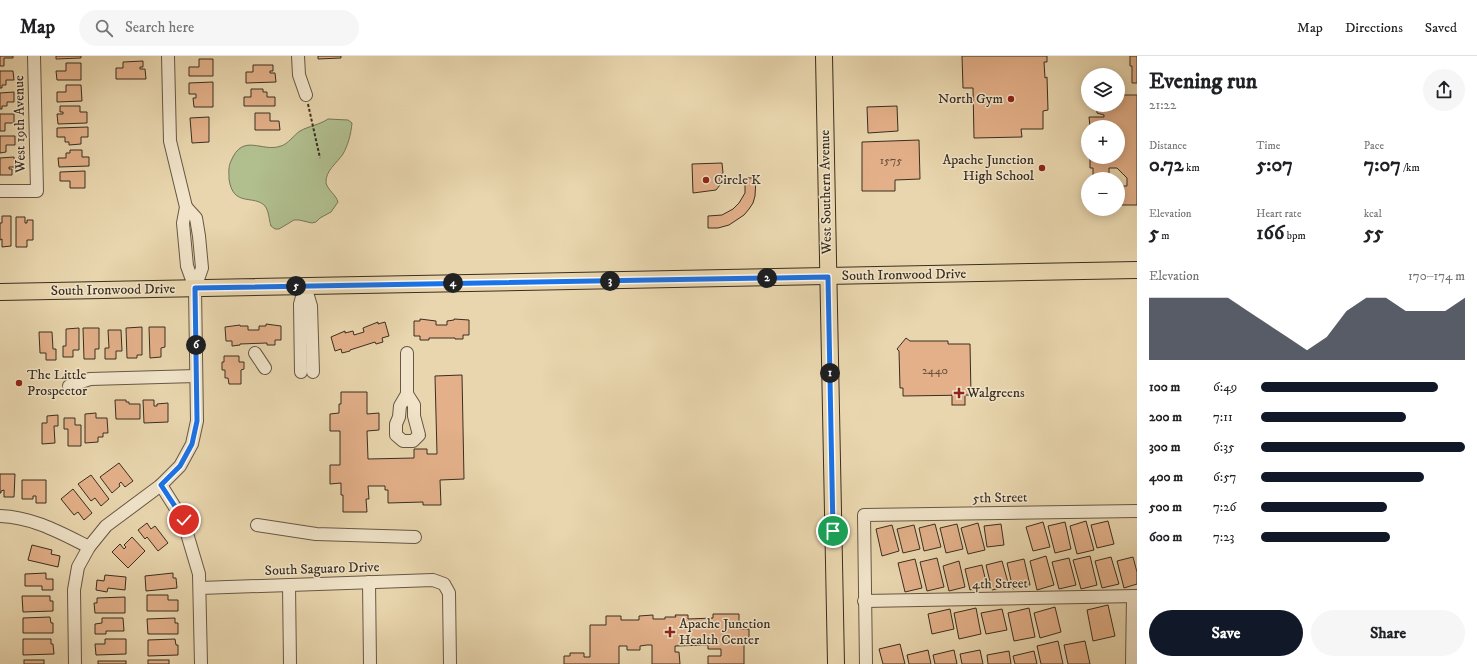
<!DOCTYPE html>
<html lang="en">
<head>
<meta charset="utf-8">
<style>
  :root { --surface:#fff; --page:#f6f6f6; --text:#202124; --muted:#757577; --line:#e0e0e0; --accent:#111827 }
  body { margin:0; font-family:"IM FELL DW Pica",serif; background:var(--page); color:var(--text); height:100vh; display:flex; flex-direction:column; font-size:15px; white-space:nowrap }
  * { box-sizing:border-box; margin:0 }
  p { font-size:13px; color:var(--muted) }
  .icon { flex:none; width:22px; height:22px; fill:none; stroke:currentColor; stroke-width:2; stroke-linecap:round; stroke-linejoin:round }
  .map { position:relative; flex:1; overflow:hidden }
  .details { display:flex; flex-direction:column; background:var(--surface); width:340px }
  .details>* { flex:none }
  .fabs { position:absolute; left:1081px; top:12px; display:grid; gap:8px }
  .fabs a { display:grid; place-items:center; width:44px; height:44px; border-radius:50%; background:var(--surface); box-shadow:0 2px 10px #0003; font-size:20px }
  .pin { position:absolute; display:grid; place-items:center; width:34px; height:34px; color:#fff; margin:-17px; border:2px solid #fff; border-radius:50%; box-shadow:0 1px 4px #0007 }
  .km { position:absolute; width:20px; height:20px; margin:-10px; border-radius:50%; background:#222; color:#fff; font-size:11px; line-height:20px; text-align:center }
  .round { display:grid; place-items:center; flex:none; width:42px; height:42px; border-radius:21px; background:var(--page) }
  .summary { display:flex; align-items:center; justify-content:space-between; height:68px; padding:0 12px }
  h1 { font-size:22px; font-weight:700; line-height:30px }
  .metrics { display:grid; grid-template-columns:repeat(3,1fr); gap:6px; height:68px; padding:4px 12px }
  .metrics div { display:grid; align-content:center }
  .metrics b { font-size:20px; font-weight:700 }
  .metrics small { font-size:11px; font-weight:400 }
  .metrics p { font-size:11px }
  .chart { height:112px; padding:8px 12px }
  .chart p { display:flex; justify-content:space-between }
  .chart svg { width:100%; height:72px; margin-top:4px; fill:var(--accent); opacity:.7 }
  .action { display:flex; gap:8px; margin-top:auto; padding:8px 12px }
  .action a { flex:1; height:46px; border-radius:24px; background:var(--accent); color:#fff; font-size:16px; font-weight:700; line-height:46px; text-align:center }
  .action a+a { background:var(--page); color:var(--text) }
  ul { padding:0 12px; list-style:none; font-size:13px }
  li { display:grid; grid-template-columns:64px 48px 1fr; align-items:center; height:30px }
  li i { height:10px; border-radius:5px; background:var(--accent) }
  header { display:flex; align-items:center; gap:24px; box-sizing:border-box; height:56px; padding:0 20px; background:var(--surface); border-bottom:1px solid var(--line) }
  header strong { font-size:19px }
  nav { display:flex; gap:22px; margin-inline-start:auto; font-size:14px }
  .search { width:280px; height:36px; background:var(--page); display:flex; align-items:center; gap:10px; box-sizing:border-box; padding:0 14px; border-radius:22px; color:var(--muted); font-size:15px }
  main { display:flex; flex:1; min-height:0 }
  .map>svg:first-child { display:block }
  .green { fill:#b1bf8f; stroke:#767658 }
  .building { fill:#e3b089; stroke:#3a2e20 }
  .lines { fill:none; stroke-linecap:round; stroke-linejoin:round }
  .minor-casing { stroke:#665844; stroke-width:14 }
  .major-casing { stroke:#3a2e20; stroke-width:18 }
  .path { stroke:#3a2e20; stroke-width:2; stroke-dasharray:3 2; stroke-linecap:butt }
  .minor { stroke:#f1e4ca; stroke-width:12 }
  .major { stroke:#e9d6ae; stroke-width:16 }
  .route-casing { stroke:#fff; stroke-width:8 }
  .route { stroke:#1a73e8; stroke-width:5 }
  .poi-dot { fill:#8f2418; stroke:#f1e4ca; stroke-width:1.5 }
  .labels { text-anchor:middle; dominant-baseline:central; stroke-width:3; stroke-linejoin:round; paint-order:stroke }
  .number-label { font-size:12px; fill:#644e3a }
  .poi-label { font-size:14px; fill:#3a2e20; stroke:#f1e4ca; text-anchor:start }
  .street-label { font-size:14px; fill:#3a2e20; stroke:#f1e4ca }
</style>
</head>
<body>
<header>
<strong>Map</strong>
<div class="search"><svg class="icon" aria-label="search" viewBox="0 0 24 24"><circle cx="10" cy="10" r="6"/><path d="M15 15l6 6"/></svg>Search here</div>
<nav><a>Map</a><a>Directions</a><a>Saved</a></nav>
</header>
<main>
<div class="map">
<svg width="1137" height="608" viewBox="0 0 1137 608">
  <rect width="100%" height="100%" fill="#e9d6ae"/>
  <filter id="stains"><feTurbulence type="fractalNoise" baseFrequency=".005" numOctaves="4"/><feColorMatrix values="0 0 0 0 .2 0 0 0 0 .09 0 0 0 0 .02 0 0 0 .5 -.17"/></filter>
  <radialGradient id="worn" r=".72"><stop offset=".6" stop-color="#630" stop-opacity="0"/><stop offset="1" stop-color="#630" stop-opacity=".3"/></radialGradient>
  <!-- green -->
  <path class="green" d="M328 63 348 64 352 67C351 78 348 89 343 98 337 107 325 115 326 127 328 134 336 139 338 146L331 156 320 162 316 166 312 167 299 164H294L279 173H275L271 170C269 164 269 155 265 150 254 138 233 152 229 123 229 117 228 111 231 105 243 76 262 97 281 90 288 88 294 79 300 75 309 70 319 69 328 63Z"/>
  <!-- building -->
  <g class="building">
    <path d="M0 0H13V2H4V10H0Z"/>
    <path d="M56 0H81V2L56 3Z"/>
    <path d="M318 0H341V2L318 3Z"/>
    <path d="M962 0H1047V6H1044L1045 22 1047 21 1048 54 1043 55V73H1021L1022 81 974 82 973 32H963Z"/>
    <path d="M1130 0H1137V27H1132V10H1130Z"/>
    <path d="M199 3H213V20H189V11H199Z"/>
    <path d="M143 5V11H140V13H145L146 23H116V12H123V6Z"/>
    <path d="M66 7H81V24H57L56 15H66Z"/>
    <path d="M253 9H273V15H270V17H275L276 26 246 27V16H253Z"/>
    <path d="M0 15H13L14 24H6V29H2V32H0Z"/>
    <path d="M213 26V51H194L193 42H196V38H189V27Z"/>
    <path d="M66 29H81L82 45 57 46V36H66Z"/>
    <path d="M251 33H263V36H267V41H275V50H244V41H251Z"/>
    <path d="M14 36V46H7V50H2V53H0V37Z"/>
    <path d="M1118 39H1137V149H1120V130H1127V122L1117 112H1109V120H1093V112H1090V101H1118V71H1090L1089 61H1104V59L1097 57V49H1118Z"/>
    <path d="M60 50H80V56H87V67L58 68 57 58H63V56H60Z"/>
    <path d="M897 50 898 75 868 77 867 51Z"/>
    <path d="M255 57H270V65H279L280 74H255Z"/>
    <path d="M0 58H14V67H5V75H0Z"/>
    <path d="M209 61V86L192 87 190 62Z"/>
    <path d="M88 71V81H81V88L69 89V86H65V81H57V72Z"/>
    <path d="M0 80H15V89H6V96L0 97Z"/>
    <path d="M919 84 920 123 895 124V135H862V86Z"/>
    <path d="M70 94H82V101H89V110L59 111 58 102H66V97H70Z"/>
    <path d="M14 101 15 111H9V113H12V119H0V102Z"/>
    <path d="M722 107 723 117 720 119V129L716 134 693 137 692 108Z"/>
    <path d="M85 115V132H70V125H60V116Z"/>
    <path d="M745 122H756L755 140 753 147 749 153 744 159 729 169 718 172H708V160L722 159 733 153 739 147 745 137Z"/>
    <path d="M2 160H11V190L2 191V183L0 184V167H2Z"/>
    <path d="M16 161H25V167H27V164H33V184H27V191H16Z"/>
    <path d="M420 263 436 265V269H447V265L454 264V263L469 264V279H463V283H455V282H429V284H420V280H414V265H420Z"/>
    <path d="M378 266V268L385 266 389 280 382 282 383 286 376 288 375 286 350 294V295L342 297 341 293 335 295 331 281 345 275V277L353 275 354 279 364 276 363 272Z"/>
    <path d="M266 268 281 270V284H275V289H267V287L240 288V289L232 290V285H226L225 271 240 269V270H248V274H259V270H266Z"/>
    <path d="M142 271V299H137V302H127L126 272Z"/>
    <path d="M149 271H165V291L161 292V301L150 302Z"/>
    <path d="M79 272V294H73V301H63V290H66V273Z"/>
    <path d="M83 272H99V293H95V303H84Z"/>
    <path d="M108 274H121L122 295H116V303H105V292H109Z"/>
    <path d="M39 276H52L53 293H56V304H46V297H40Z"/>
    <path d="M906 282 910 285H948V288H970L971 339 903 340V332H900L899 295 897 293Z"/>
    <path d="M224 300H239V306H244V313L241 314V328H229L228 322H225V314H222V306H224Z"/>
    <path d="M462 319 464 423 440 424 441 449H423V446L388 447V434H385V430H368L369 443H366L367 456H343V439H341V427L330 428V409H340V375H330V358L339 357V348H341V336H367V358L379 357V374L367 375 368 403 414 402V393H427V398H437L435 320Z"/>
    <rect x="952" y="339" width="13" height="10"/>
    <path d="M115 344H126V346H129V348H140V363H116Z"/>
    <path d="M143 344H154V350H157V348L168 347V366L144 367Z"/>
    <path d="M96 357V362H107L108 377H103V381H98V386L85 387V358Z"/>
    <path d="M58 359V370H54L55 387 42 388V367H47V360Z"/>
    <path d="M64 362H75V369H81V390H68V373H64Z"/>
    <path d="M119 407 133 425 125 431 121 426 119 428 120 430 112 437 100 421Z"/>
    <path d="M0 418H15L14 441H4V434L1 435V437H0Z"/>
    <path d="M91 419 109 443 101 450 95 442 91 445 78 428Z"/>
    <path d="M22 424H46V447H36V440H33V443H22Z"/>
    <path d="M73 433 92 457 84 464 78 456 74 459 61 443Z"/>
    <path d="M1086 465 1094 494 1077 498 1070 470Z"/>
    <path d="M1108 465 1114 488 1097 492 1091 469Z"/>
    <path d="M1043 466 1050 491 1033 495 1026 471Z"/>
    <path d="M1065 466 1071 493 1055 497 1048 470Z"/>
    <path d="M147 467 151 473 155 470 168 487 158 495 147 481 145 483 138 474Z"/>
    <path d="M978 467 985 494 968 498 961 472Z"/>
    <path d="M935 468 941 491 924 495 919 472Z"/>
    <path d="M957 468 963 493 946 497 940 472Z"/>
    <path d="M1001 468 1004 489 987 491 984 470Z"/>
    <path d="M892 469 899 495 882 500 876 473Z"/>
    <path d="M914 469 920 493 903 497 897 473Z"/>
    <path d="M132 481 145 495 128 512 112 496 120 488 124 493 126 491 124 489Z"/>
    <path d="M32 489 52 494 51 498 60 500 58 511 28 504Z"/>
    <path d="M1046 500 1054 529 1037 534 1030 505Z"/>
    <path d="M1090 500 1097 529 1081 533 1073 504Z"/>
    <path d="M1111 501 1119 528 1102 532 1095 505Z"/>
    <path d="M1133 501 1137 516V528L1124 532 1117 505Z"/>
    <path d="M937 502 944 531 927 535 920 506Z"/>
    <path d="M1069 502 1076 529 1059 533 1052 506Z"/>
    <path d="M915 503 922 532 905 536 898 507Z"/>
    <path d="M1024 503 1030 529 1013 533 1007 507Z"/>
    <path d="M959 505 965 531 949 535 943 510Z"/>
    <path d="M1002 505 1009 530 992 534 986 509Z"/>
    <path d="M982 509 987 530 970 534 965 513Z"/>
    <path d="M46 517V523H53V534H42V530H25V518Z"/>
    <path d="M173 517V522H176L177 532 146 535 145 520Z"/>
    <path d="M105 519 126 521 125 534 108 532 107 536 96 534 97 524 104 525Z"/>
    <path d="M147 539H168V544H178V555H147Z"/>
    <path d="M22 540H50V545H53V555L23 556Z"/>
    <path d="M125 541V557H95L94 547H97V542Z"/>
    <path d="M1108 549 1115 580 1093 585 1087 554Z"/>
    <path d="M1055 551 1061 576 1040 582 1034 557Z"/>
    <path d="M976 552 981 578 959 583 954 557Z"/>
    <path d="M1029 552 1035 581 1014 585 1008 557Z"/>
    <path d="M950 553 954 573 932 578 928 558Z"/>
    <path d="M1002 553 1007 574 986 578 981 557Z"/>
    <path d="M713 558H739V573H749V583H744V608H708V600H721V593H708V589L675 590V596H679L680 608H652V589H647L640 590V594H627V590H619V608H564V600H570V597H584V601H590V569H606V560H621V564H639V560L653 559V563H665V561H676L675 559H688V563L713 562Z"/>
    <path d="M50 561 51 567H53V577H23V562Z"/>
    <path d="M102 562H123L124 575H106V578H95V568L102 567Z"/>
    <path d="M175 562V567H178V578H148L147 563Z"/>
    <path d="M23 583H51V588H53L54 598 23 599Z"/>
    <path d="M105 583H126V598L96 599 95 588H105Z"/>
    <path d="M175 583 176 589H178V599L148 600V584Z"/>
    <path d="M1058 585 1063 608H1041L1037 590Z"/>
    <path d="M1085 585 1090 608H1068L1064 589Z"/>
    <path d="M900 588 905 608H883L879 593Z"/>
    <path d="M928 594 931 608H909L907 599Z"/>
    <path d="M954 594 957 608H935L933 599Z"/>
    <path d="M980 594 983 608H962L960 598Z"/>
    <path d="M1009 595 1011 608H988L987 599Z"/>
    <path d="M1034 595 1037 608H1015L1013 600Z"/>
    <rect x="24" y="604" width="20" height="4"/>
    <rect x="148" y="604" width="21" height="4"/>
    <rect x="98" y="605" width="28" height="3"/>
  </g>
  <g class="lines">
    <defs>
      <g id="minor">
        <path d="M168 0 170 85 186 151 183 167 187 210 195 232"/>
        <path d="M298 0 299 19 306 39"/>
        <path d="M0 135H37L34 0"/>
        <path d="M305 230 311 250 313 316"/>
        <path d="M255 297 265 312"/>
        <path d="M407 297V338L400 350 399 361 396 368V379L403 385H413L419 379 414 360V349L407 338"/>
        <path d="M301 316 300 248 305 230"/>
        <path d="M69 330 90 323 196 320"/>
        <path d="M161 429 183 464 199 518 201 608"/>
        <path d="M0 460C33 461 61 477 89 491"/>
        <path d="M257 469 316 478 415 481"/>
        <path d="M369 526 370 608"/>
        <path d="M289 529 290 608"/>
        <path d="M200 532 433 524 444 528 449 537 450 608"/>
        <path d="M864 545 1137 540"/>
        <path d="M75 608 74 534 78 511 89 491 106 470 161 429 180 410 192 388 197 365 195 232 202 212 199 180 196 162 186 151"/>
        <path d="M866 608 864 459 1137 455"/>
        <path d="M1132 608 1133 540"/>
      </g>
      <g id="major">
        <path d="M824 0 836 608"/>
        <path d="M0 236 1137 214"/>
      </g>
    </defs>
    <!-- minor casing -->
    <use href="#minor" class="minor-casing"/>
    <!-- major casing -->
    <use href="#major" class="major-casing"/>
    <!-- path -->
    <path class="path" d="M308 48 320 102"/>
    <!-- minor -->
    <use href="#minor" class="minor"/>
    <!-- major -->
    <use href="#major" class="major"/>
  </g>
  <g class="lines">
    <defs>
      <path id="route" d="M184 464 161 429 180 410 192 388 197 365 195 232 828 221 833 475"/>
    </defs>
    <!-- route casing -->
    <use href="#route" class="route-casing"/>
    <!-- route -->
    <use href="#route" class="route"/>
  </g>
  <!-- markers -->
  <g class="poi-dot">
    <circle cx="1011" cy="43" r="4"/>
    <circle cx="1042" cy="112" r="4"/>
    <circle cx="706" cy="124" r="4"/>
    <circle cx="19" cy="327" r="4"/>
    <path d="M957 331h4v4h4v4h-4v4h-4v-4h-4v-4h4z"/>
    <path d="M668 570h4v4h4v4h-4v4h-4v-4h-4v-4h4z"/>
  </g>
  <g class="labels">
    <!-- number labels -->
    <g class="number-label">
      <text x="891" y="104">1575</text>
      <text x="935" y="314">2440</text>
    </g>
    <!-- poi labels -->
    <g class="poi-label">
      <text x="1003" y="43" text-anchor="end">North Gym</text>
      <text x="1034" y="104" text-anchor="end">Apache Junction<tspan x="1034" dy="16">High School</tspan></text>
      <text x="714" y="124">Circle K</text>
      <text x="27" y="319">The Little<tspan x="27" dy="16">Prospector</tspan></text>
      <text x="967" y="337">Walgreens</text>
      <text x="679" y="568">Apache Junction<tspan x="679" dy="16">Health Center</tspan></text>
    </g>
    <!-- street labels -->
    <g class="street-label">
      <text transform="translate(20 68) rotate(-91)">West 19th Avenue</text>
      <text transform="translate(826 136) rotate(-91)">West Southern Avenue</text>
      <text transform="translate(904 219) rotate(-1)">South Ironwood Drive</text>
      <text transform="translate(113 234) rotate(-1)">South Ironwood Drive</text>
      <text transform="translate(1000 442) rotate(-1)">5th Street</text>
      <text transform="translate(322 513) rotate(-2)">South Saguaro Drive</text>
      <text transform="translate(1000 528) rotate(-1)">4th Street</text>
    </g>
  </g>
  <rect width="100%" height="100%" filter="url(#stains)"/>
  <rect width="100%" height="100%" fill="url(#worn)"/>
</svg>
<div class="fabs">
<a><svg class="icon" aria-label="layers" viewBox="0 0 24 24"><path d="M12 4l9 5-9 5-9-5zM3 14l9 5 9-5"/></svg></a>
<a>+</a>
<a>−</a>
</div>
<div class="pin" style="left:833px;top:475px;background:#1e9e55"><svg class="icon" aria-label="arrive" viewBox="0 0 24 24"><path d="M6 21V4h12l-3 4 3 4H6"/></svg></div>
<div class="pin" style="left:184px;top:464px;background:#d93025"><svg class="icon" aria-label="check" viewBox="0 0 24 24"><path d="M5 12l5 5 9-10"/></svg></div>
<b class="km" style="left:830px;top:317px">1</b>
<b class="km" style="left:767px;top:222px">2</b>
<b class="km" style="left:610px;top:225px">3</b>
<b class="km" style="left:453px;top:227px">4</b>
<b class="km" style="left:296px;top:230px">5</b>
<b class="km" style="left:196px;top:289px">6</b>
</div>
<section class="details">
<div class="summary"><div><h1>Evening run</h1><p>21:22</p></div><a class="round"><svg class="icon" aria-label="share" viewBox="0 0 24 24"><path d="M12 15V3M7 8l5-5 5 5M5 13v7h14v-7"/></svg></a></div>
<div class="metrics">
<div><p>Distance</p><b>0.72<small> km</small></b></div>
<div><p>Time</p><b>5:07</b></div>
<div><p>Pace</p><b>7:07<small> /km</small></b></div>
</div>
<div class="metrics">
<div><p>Elevation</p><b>5<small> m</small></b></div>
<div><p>Heart rate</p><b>166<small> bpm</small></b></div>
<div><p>kcal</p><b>55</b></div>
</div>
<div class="chart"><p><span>Elevation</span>170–174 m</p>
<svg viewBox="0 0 160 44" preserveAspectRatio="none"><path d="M0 44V6L10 6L20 6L30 6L40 6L50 14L60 22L70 30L80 38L90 30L100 14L110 6L120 6L130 14L140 14L150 14L160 6V44z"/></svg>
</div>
<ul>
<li><b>100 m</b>6:49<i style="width:87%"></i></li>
<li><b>200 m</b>7:11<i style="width:71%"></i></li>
<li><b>300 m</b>6:35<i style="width:100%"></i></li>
<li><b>400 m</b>6:57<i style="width:80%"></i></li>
<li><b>500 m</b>7:26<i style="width:62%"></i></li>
<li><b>600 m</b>7:23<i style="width:63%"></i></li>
</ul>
<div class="action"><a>Save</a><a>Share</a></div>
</section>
</main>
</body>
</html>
